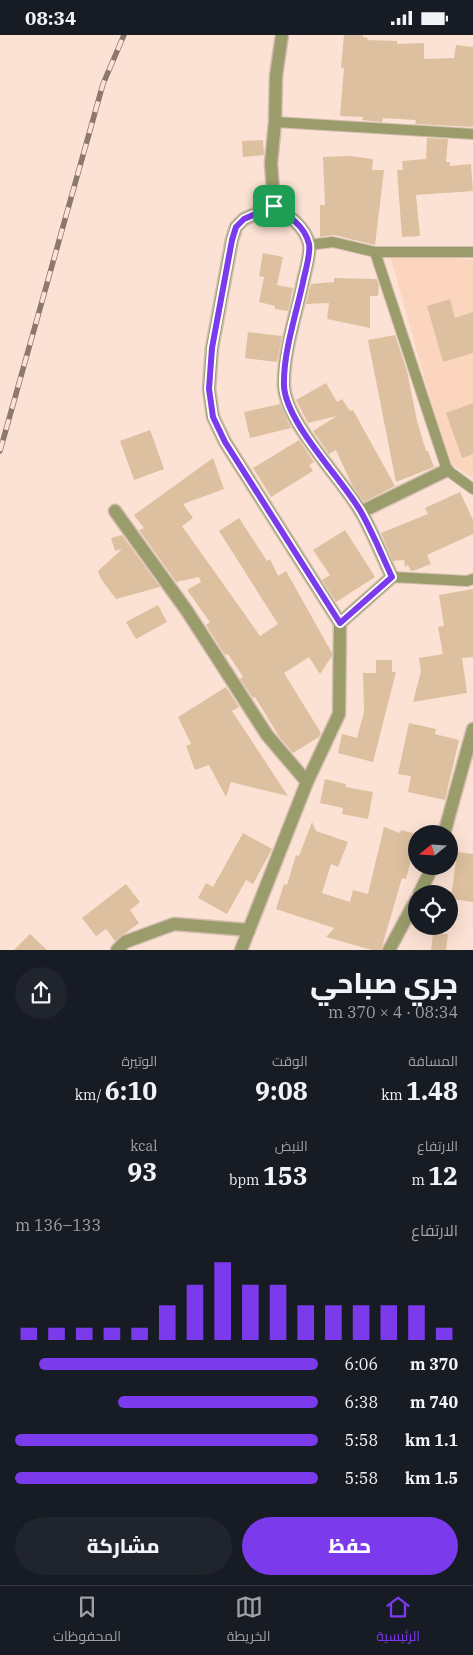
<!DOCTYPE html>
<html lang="ar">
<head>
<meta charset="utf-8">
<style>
  :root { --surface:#171b24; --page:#20242c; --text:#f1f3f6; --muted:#9ea1a6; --line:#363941; --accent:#7c3aed }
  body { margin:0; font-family:"IBM Plex Serif",Cairo,serif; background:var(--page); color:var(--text); direction:rtl; height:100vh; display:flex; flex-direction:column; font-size:19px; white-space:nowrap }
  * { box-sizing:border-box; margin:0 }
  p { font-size:16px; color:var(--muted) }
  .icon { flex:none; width:28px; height:28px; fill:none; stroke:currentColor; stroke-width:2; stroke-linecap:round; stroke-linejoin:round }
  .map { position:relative; height:915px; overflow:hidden; direction:ltr }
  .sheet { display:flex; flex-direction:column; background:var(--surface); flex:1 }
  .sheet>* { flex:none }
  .needle { width:32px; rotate:252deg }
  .buttons { position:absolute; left:408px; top:790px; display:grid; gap:10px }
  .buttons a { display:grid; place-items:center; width:50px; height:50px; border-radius:50%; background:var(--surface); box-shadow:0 5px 20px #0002; font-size:25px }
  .pin { position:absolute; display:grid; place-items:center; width:42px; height:42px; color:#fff; margin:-21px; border-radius:10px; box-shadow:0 2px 8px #0006 }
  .round { display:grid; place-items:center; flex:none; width:52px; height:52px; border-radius:26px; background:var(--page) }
  .overview { display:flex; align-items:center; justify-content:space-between; height:85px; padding:0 15px }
  h1 { font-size:28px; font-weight:800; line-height:38px }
  .metrics { display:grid; grid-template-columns:repeat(3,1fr); gap:8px; height:85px; padding:5px 15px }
  .metrics div { display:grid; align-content:center }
  .metrics b { font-size:25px; font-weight:800 }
  .metrics small { font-size:14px; font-weight:400 }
  .metrics p { font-size:14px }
  .chart { height:140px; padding:10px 15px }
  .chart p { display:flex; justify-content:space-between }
  .chart svg { width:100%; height:90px; margin-top:5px; stroke:var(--accent); stroke-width:6 }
  .action { display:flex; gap:10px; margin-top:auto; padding:10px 15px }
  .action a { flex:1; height:58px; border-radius:30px; background:var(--accent); color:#fff; font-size:20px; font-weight:800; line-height:58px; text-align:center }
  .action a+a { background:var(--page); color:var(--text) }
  ul { padding:0 15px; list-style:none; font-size:16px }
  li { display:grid; grid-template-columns:80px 60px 1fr; align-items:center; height:38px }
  li i { height:12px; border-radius:6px; background:var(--accent) }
  .status { display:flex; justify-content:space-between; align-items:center; height:35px; padding:0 25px; background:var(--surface); direction:ltr }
  .status svg { height:14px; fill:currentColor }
  .tab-bar { display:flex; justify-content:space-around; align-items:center; height:70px; border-top:1px solid var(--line); background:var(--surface); font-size:14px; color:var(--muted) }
  .tab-bar a { display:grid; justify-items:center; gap:2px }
  .tab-bar .selected { color:var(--accent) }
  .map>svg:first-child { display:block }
  .built { fill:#fcd5bf }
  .building { fill:#ddc09f }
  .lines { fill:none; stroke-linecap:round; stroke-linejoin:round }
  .service-casing { stroke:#d4bdb0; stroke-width:12 }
  .minor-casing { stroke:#d4bdb0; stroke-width:15 }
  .service { stroke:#9a9d6b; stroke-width:10 }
  .minor { stroke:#9a9d6b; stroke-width:12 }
  .rail-casing { stroke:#8c786d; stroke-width:5.5 }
  .rail { stroke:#fbe2d4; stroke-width:4; stroke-dasharray:11; stroke-linecap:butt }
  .route-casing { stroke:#fff; stroke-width:10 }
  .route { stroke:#7c3aed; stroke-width:6 }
</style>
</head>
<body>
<div class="status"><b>08:34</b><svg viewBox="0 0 49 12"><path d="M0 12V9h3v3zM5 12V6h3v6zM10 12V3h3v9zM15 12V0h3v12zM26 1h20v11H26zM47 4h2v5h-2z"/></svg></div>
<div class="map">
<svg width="473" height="915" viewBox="0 0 473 915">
  <rect width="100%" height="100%" fill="#fbe2d4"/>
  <!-- built -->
  <path class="built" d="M388 213 473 225V443L448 427Z"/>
  <!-- building -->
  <g class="building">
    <path d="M344 0H363V2L368 3 367 5 397 6V9L424 8V24L454 23 456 10 473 12V92L415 89 416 85 383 83 382 87 362 85 363 82 340 81 344 33H341Z"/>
    <path d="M427 103 448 104 446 127H450V131L471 129 473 156 416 160 420 201 402 202 397 135H403L402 126 426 124Z"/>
    <path d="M263 105 264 120 243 122 242 106Z"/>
    <path d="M350 121 373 124 372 135H384L375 210 334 200 320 202V170H325L323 122Z"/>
    <path d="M263 218 283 222 277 250 293 253 288 276 275 274V271L259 267 264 242 259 241Z"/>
    <path d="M334 243 377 244 379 250 378 261H370V293L327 284 329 268 306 269 311 249 334 247Z"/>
    <path d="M450 264 455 283 473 277V318L443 327 427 271Z"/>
    <path d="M248 297 282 301 277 327 245 323Z"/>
    <path d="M395 300 407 336 417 386 426 416H428L434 432 396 447 368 305Z"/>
    <path d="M326 348 337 367 342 364 350 376 353 375 395 451 364 467 352 450 336 415 329 419 313 396 337 381 308 388 296 365Z"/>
    <path d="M473 368V419L462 423 446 378Z"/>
    <path d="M280 369 291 393 250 403 244 377Z"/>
    <path d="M150 395 164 434 134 445 120 406Z"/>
    <path d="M299 405 314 427 309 430 313 436 271 462 253 433Z"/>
    <path d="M213 423 224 454 183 469 193 483 182 491 260 601 278 589 219 496 239 483 267 526 270 524 278 541 286 536 332 618V621L320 639 309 622 284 638 321 698 319 702 293 718 280 703 255 662 253 663 240 644 243 642 228 619 225 620 206 590 210 587 187 555 201 547 199 542 181 546 180 545 177 548 139 495 144 493 134 480Z"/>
    <path d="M460 457 473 485V499L427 520 431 529 413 536H411L408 530 405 532 404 525 393 526 381 498 428 479 425 473Z"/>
    <path d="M345 495 375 542 336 567 322 545 330 540 313 515Z"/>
    <path d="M122 500 160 552 116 564 101 544 98 536 122 514 115 516 111 503Z"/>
    <path d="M473 554V622L462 623 467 658 413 667 421 636 419 623 443 619 438 592 444 591 439 560Z"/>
    <path d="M158 570 167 587 136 604 126 587Z"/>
    <path d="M376 625H392V637H396L373 727 338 718 342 699 357 703 364 677 363 638H376Z"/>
    <path d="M226 652 239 672 232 676 288 761 231 747 226 762 209 730 195 735 186 711 191 709 178 682Z"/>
    <path d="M409 688 436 694 435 699 459 705 445 765 408 757 411 741 398 739Z"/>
    <path d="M325 744 346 749V752L373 757 368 784 342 779 343 773 320 768Z"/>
    <path d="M312 787 316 796 348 807 338 832 331 829 322 858 350 867 353 855 368 859 384 792 400 798 401 795 416 799V814L414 813 406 844 402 843 381 915H372L326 902 334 893 276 874 284 849 287 850 296 820 299 821Z"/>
    <path d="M243 798 272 814 253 849 246 845 227 879 198 863 206 848 213 852Z"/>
    <path d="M457 817 473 819V867L451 864Z"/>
    <path d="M126 849 140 867 130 875 139 888 115 906 106 894 96 901 82 883Z"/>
    <path d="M433 898 448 899 446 915H431Z"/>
    <path d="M30 899 47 915H14Z"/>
  </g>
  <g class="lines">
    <defs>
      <g id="service">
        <path d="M275 87 473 99"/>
        <path d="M309 210 333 207 375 217H473"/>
        <path d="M375 217 447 435 473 454"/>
        <path d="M392 542 467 546 473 544"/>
      </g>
      <g id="minor">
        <path d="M282 0 276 41 275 87 271 128 274 171 244 184 236 192 232 205 212 313 209 354 213 382 225 407 340 588"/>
        <path d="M115 476 187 576 267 700 307 747"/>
        <path d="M361 477 447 435"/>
        <path d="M444 799 473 694"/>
        <path d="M419 859 433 831"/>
        <path d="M117 915 125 907 174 889 249 895"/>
        <path d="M241 915 307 747 339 679 340 588 392 542C382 521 373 498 361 477 342 444 286 388 284 351 283 318 296 280 303 247 305 237 311 218 309 209 305 191 288 180 274 171"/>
        <path d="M389 915 416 865"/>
      </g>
    </defs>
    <!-- service casing -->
    <use href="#service" class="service-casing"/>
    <!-- minor casing -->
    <use href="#minor" class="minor-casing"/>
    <!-- service -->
    <use href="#service" class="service"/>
    <!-- minor -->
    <use href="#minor" class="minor"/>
    <defs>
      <path id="rail" d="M0 416 103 49 124 0"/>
    </defs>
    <!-- rail casing -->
    <use href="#rail" class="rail-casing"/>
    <!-- rail -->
    <use href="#rail" class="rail"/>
  </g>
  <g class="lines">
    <defs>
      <path id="route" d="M274 171C288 180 305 191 309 209 311 218 305 237 303 247 296 280 283 318 284 351 286 388 342 444 361 477 373 498 382 521 392 542L340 588 225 407 213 382 209 354 212 313 232 205 236 192 244 184Z"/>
    </defs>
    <!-- route casing -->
    <use href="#route" class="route-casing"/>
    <!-- route -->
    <use href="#route" class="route"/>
  </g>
</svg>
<div class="buttons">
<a><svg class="needle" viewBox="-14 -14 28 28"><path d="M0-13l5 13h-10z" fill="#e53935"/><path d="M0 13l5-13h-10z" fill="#9ea1a6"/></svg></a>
<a><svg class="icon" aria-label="locate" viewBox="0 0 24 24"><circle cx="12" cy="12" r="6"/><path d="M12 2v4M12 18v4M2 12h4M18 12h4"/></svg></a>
</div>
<div class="pin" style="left:274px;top:171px;background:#1e9e55"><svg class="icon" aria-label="arrive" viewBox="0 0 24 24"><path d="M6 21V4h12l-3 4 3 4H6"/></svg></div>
</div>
<section class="sheet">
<div class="overview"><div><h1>جري صباحي</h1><p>08:34 · 4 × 370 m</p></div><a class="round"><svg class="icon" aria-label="share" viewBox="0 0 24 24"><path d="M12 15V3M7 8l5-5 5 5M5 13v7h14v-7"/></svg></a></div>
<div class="metrics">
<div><p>المسافة</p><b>1.48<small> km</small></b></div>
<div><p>الوقت</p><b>9:08</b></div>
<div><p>الوتيرة</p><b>6:10<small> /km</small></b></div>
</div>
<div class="metrics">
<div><p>الارتفاع</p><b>12<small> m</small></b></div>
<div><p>النبض</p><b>153<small> bpm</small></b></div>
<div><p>kcal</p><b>93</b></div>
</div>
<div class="chart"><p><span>الارتفاع</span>133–136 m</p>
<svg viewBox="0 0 160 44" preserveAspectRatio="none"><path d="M5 44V38M15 44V38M25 44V38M35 44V38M45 44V38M55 44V27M65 44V17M75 44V6M85 44V17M95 44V17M105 44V27M115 44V27M125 44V27M135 44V27M145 44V27M155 44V38"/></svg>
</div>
<ul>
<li><b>370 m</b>6:06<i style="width:92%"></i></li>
<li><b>740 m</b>6:38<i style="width:66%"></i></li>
<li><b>1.1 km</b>5:58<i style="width:100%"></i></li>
<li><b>1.5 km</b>5:58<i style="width:100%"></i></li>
</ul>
<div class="action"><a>حفظ</a><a>مشاركة</a></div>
</section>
<nav class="tab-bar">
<a class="selected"><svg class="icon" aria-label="home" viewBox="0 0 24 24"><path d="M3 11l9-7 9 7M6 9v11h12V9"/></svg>الرئيسية</a>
<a><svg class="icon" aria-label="map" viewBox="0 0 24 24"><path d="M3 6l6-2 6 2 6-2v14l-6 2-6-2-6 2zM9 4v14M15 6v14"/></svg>الخريطة</a>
<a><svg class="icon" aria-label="saved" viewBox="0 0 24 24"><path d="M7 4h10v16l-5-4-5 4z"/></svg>المحفوظات</a>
</nav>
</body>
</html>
